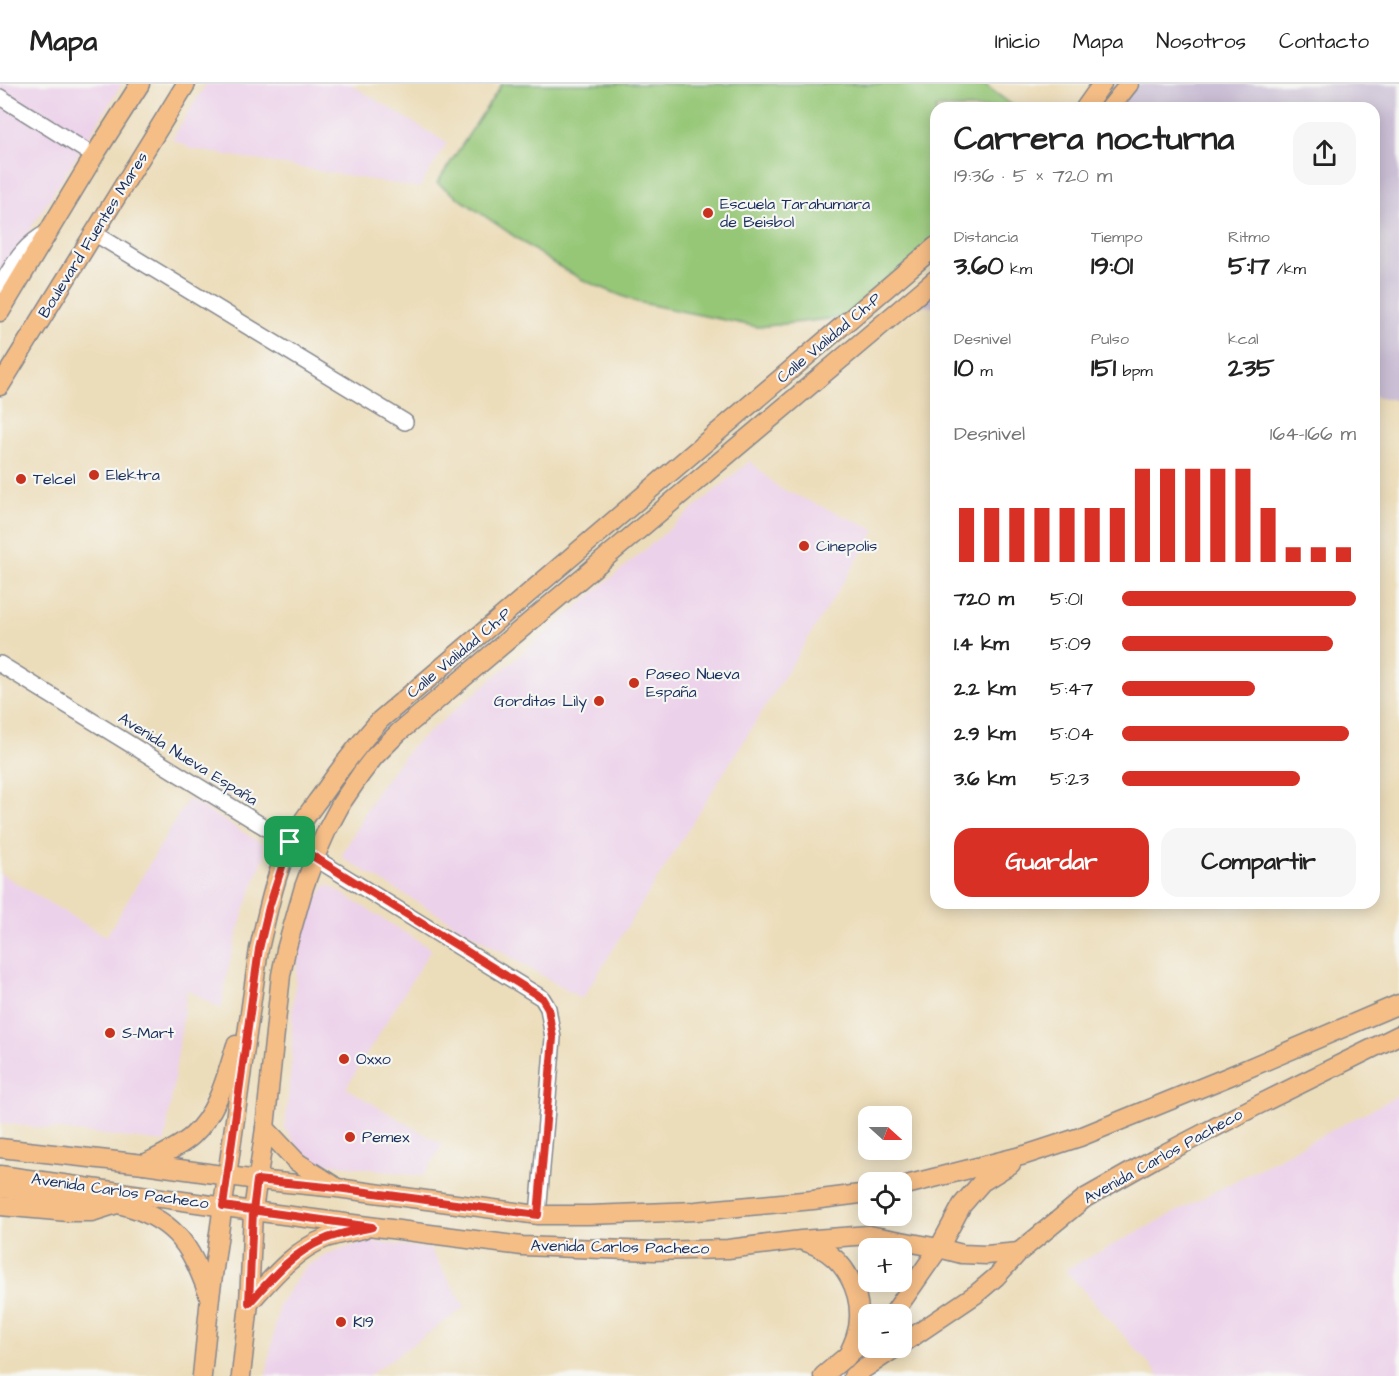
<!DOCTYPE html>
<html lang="es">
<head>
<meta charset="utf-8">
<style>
  :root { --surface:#fff; --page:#f6f6f6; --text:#222; --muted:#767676; --line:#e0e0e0; --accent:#d93025 }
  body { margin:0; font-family:"Architects Daughter",sans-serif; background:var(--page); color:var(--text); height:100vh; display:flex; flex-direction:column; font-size:22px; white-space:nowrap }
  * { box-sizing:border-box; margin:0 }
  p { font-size:20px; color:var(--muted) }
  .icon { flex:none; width:33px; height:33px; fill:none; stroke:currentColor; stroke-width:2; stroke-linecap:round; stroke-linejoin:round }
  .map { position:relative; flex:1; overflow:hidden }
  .drawer { position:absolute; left:930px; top:18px; width:450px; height:807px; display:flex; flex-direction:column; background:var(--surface); border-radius:18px; box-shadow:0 3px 15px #0003 }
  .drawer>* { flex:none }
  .needle { width:39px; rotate:111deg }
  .fabs { position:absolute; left:858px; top:1022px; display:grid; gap:12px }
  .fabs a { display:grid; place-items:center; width:54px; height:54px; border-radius:12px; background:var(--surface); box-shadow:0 3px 15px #0003; font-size:30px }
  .pin { position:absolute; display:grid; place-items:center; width:51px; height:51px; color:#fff; margin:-26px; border-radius:12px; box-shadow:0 3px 9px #0006 }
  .round { display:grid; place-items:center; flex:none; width:63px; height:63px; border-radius:18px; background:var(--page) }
  .summary { display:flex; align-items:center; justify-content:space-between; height:102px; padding:0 24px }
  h1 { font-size:33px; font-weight:700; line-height:45px }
  .figures { display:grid; grid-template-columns:repeat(3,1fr); gap:9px; height:102px; padding:6px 24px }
  .figures div { display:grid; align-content:center }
  .figures b { font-size:26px; font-weight:700 }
  .figures small { font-size:16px; font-weight:400 }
  .figures p { font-size:16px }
  .chart { height:168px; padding:12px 24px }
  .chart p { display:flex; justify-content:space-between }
  .chart svg { width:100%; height:108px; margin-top:6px; stroke:var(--accent); stroke-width:6 }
  .primary-button { display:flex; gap:12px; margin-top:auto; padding:12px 24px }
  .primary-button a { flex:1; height:69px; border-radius:18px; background:var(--accent); color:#fff; font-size:24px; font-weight:700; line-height:69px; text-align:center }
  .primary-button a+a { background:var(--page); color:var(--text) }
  ul { padding:0 24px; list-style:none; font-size:20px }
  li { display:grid; grid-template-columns:96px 72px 1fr; align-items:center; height:45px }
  li i { height:15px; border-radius:8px; background:var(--accent) }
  header { display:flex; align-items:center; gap:36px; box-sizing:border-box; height:84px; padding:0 30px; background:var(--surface); border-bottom:2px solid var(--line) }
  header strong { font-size:28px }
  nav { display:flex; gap:33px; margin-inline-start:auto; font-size:21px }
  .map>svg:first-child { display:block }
  .built { fill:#ecd1ea }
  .industrial { fill:#cbbfd5 }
  .green { fill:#96c777; stroke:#587b6a; stroke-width:1.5 }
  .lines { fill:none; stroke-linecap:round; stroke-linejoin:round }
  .minor-casing { stroke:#84868c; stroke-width:18 }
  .major-casing { stroke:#84868c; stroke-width:21 }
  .minor { stroke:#fff; stroke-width:15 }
  .major { stroke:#f6be87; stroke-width:18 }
  .route-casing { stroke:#fff; stroke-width:12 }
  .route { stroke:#d93025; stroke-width:8 }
  .poi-dot { fill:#c8321e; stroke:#f6f6f2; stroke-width:2 }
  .labels { text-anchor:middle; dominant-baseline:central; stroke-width:4.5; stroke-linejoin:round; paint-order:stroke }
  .poi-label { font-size:16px; fill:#1b2f5e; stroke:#f6f6f2; text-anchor:start }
  .street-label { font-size:16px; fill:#1b2f5e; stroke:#f6f6f2 }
</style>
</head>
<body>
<header>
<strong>Mapa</strong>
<nav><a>Inicio</a><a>Mapa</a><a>Nosotros</a><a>Contacto</a></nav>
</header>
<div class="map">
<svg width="1399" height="1292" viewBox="0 0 1399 1292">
  <rect width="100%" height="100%" fill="#f6f6f2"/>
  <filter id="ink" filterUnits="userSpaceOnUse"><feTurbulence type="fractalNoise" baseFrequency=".0167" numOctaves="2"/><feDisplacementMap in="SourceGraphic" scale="12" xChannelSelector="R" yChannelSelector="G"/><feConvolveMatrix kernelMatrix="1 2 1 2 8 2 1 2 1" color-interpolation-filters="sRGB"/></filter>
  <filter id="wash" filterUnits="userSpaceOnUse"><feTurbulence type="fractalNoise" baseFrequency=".008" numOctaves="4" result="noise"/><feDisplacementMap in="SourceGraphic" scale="24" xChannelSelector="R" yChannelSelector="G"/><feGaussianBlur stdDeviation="1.35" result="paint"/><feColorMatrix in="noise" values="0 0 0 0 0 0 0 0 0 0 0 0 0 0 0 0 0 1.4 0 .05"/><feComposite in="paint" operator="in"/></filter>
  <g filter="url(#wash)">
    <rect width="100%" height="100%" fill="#ecddba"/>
    <!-- built -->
    <g class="built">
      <path d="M0 0H122L0 193Z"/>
      <path d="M206 0H350L447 59 419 104 192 65 172 55Z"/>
      <path d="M750 377 779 404 876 446 582 915 341 773 377 707 411 663Z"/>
      <path d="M188 715 263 760 264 772 243 830 228 884 221 925 187 905 165 1058 0 1039V789L106 853Z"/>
      <path d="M327 800 431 865 346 1004 443 1061 423 1092 319 1078 305 1073 285 1044 292 973V929L298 876 309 824Z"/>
      <path d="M1399 1011V1292H1160L1065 1186Z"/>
      <path d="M369 1157 430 1165 465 1223 368 1292H266L279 1221 305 1183 330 1169Z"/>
    </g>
    <!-- industrial -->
    <g class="industrial">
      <path d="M1134 0H1399V317L1374 312V24H1117Z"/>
      <path d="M936 197V224L910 219Z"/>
    </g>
    <!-- green -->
    <path class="green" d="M502 0H984L1016 24H936V160L854 232 758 243 637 218 585 197 553 179 437 99Z"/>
  </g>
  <g filter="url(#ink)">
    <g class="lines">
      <defs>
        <g id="minor">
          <path d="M0 13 94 72"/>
          <path d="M94 149 405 338"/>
          <path d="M0 202C14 179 23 161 48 148"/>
          <path d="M0 580 542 914 548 924 553 954 538 1131"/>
        </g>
        <g id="major">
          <path d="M1085 24 1102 0"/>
          <path d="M1110 24 1129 0"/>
          <path d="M0 228 94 72 140 0"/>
          <path d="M0 302 186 0"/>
          <path d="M265 1044 297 1078 333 1101"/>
          <path d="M0 1064 144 1080 257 1096 337 1104 538 1131H589L696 1127 813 1116 868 1109"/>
          <path d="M144 1080C160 1072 178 1064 192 1052 218 1028 226 993 236 961"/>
          <path d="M0 1091 253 1127 522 1162 654 1167 728 1165 801 1156 869 1151 939 1164 962 1170 986 1171 1019 1168"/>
          <path d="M902 1102 1025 1071 1080 1053 1230 992 1399 920"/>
          <path d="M0 1104C22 1106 43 1109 65 1112 103 1116 148 1121 176 1150 192 1166 201 1191 209 1212"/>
          <path d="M0 1122 68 1128H92L114 1121"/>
          <path d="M803 1157C809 1159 815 1161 820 1164 845 1177 860 1206 859 1233 859 1248 853 1260 847 1273"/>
          <path d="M249 1219C271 1195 294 1166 326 1154 338 1150 351 1148 363 1145"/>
          <path d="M893 1230 939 1164 962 1121 982 1098 1011 1080"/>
          <path d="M902 1260 976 1210 996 1193 1019 1168 1085 1114 1154 1075 1254 1023 1399 951"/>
          <path d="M202 1292 210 1213 259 865C267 831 275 791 290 759 298 742 310 727 321 712 339 686 359 660 380 636L936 162"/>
          <path d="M241 1292 249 1219 253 1127 265 1044 281 891 286 866 304 803 315 773 327 746 342 718 361 690 374 673 398 649 936 195"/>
          <path d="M823 1292 868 1254"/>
          <path d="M853 1292 897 1263"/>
        </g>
      </defs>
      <!-- minor casing -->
      <use href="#minor" class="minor-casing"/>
      <!-- major casing -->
      <use href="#major" class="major-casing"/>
      <!-- minor -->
      <use href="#minor" class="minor"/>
      <!-- major -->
      <use href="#major" class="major"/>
    </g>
  </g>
  <g class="lines" filter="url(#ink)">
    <defs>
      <path id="route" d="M290 758 269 823 259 865 223 1122 372 1143C356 1147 338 1149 323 1156 292 1169 271 1195 249 1219L253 1127 257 1096 337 1104 538 1131 553 954 548 924 542 914 290 758"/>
    </defs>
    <!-- route casing -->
    <use href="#route" class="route-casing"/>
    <!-- route -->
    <use href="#route" class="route"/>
  </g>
  <!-- markers -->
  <g class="poi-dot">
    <circle cx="708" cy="129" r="6"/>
    <circle cx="94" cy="391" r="6"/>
    <circle cx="21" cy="395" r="6"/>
    <circle cx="804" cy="462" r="6"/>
    <circle cx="634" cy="599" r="6"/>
    <circle cx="599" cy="617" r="6"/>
    <circle cx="110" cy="949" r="6"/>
    <circle cx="344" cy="975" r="6"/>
    <circle cx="350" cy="1053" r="6"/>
    <circle cx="341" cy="1238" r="6"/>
  </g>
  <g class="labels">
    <!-- poi labels -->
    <g class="poi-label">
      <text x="720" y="120">Escuela Tarahumara<tspan x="720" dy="18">de Beisbol</tspan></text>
      <text x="106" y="391">Elektra</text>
      <text x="33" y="395">Telcel</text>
      <text x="816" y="462">Cinepolis</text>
      <text x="646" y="590">Paseo Nueva<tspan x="646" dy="18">España</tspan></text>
      <text x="587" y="617" text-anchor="end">Gorditas Lily</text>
      <text x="122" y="949">S-Mart</text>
      <text x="356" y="975">Oxxo</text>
      <text x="362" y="1053">Pemex</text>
      <text x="353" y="1238">K19</text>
    </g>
    <!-- street labels -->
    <g class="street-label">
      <text transform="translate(93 151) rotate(-58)">Boulevard Fuentes Mares</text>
      <text transform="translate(829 254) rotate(-40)">Calle Vialidad Ch-P</text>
      <text transform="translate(459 569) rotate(-40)">Calle Vialidad Ch-P</text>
      <text transform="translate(188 675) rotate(32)">Avenida Nueva España</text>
      <text transform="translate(1163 1072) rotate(-29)">Avenida Carlos Pacheco</text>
      <text transform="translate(120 1107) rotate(8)">Avenida Carlos Pacheco</text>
      <text transform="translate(620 1163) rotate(1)">Avenida Carlos Pacheco</text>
    </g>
  </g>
</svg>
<div class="fabs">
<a><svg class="needle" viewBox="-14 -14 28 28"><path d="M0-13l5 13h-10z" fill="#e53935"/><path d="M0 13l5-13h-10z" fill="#767676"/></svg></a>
<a><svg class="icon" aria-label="locate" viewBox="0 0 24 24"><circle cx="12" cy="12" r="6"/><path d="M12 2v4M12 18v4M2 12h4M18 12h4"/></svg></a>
<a>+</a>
<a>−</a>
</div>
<div class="pin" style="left:290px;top:758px;background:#1e9e55"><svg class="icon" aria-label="arrive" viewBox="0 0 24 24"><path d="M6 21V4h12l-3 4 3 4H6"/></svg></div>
<section class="drawer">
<div class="summary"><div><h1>Carrera nocturna</h1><p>19:36 · 5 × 720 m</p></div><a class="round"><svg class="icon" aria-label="share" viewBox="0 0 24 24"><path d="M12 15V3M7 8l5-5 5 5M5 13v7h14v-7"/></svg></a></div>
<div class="figures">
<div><p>Distancia</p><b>3.60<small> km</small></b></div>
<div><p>Tiempo</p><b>19:01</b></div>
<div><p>Ritmo</p><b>5:17<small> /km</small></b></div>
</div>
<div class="figures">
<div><p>Desnivel</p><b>10<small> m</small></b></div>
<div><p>Pulso</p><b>151<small> bpm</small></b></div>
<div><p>kcal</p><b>235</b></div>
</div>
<div class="chart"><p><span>Desnivel</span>164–166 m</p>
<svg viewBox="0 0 160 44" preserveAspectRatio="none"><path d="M5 44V22M15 44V22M25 44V22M35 44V22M45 44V22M55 44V22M65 44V22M75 44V6M85 44V6M95 44V6M105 44V6M115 44V6M125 44V22M135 44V38M145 44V38M155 44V38"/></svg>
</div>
<ul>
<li><b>720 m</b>5:01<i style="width:100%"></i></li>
<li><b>1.4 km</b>5:09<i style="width:90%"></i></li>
<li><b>2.2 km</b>5:47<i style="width:57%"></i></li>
<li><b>2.9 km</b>5:04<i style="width:97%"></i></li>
<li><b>3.6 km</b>5:23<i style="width:76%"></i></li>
</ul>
<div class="primary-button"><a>Guardar</a><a>Compartir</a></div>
</section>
</div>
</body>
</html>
